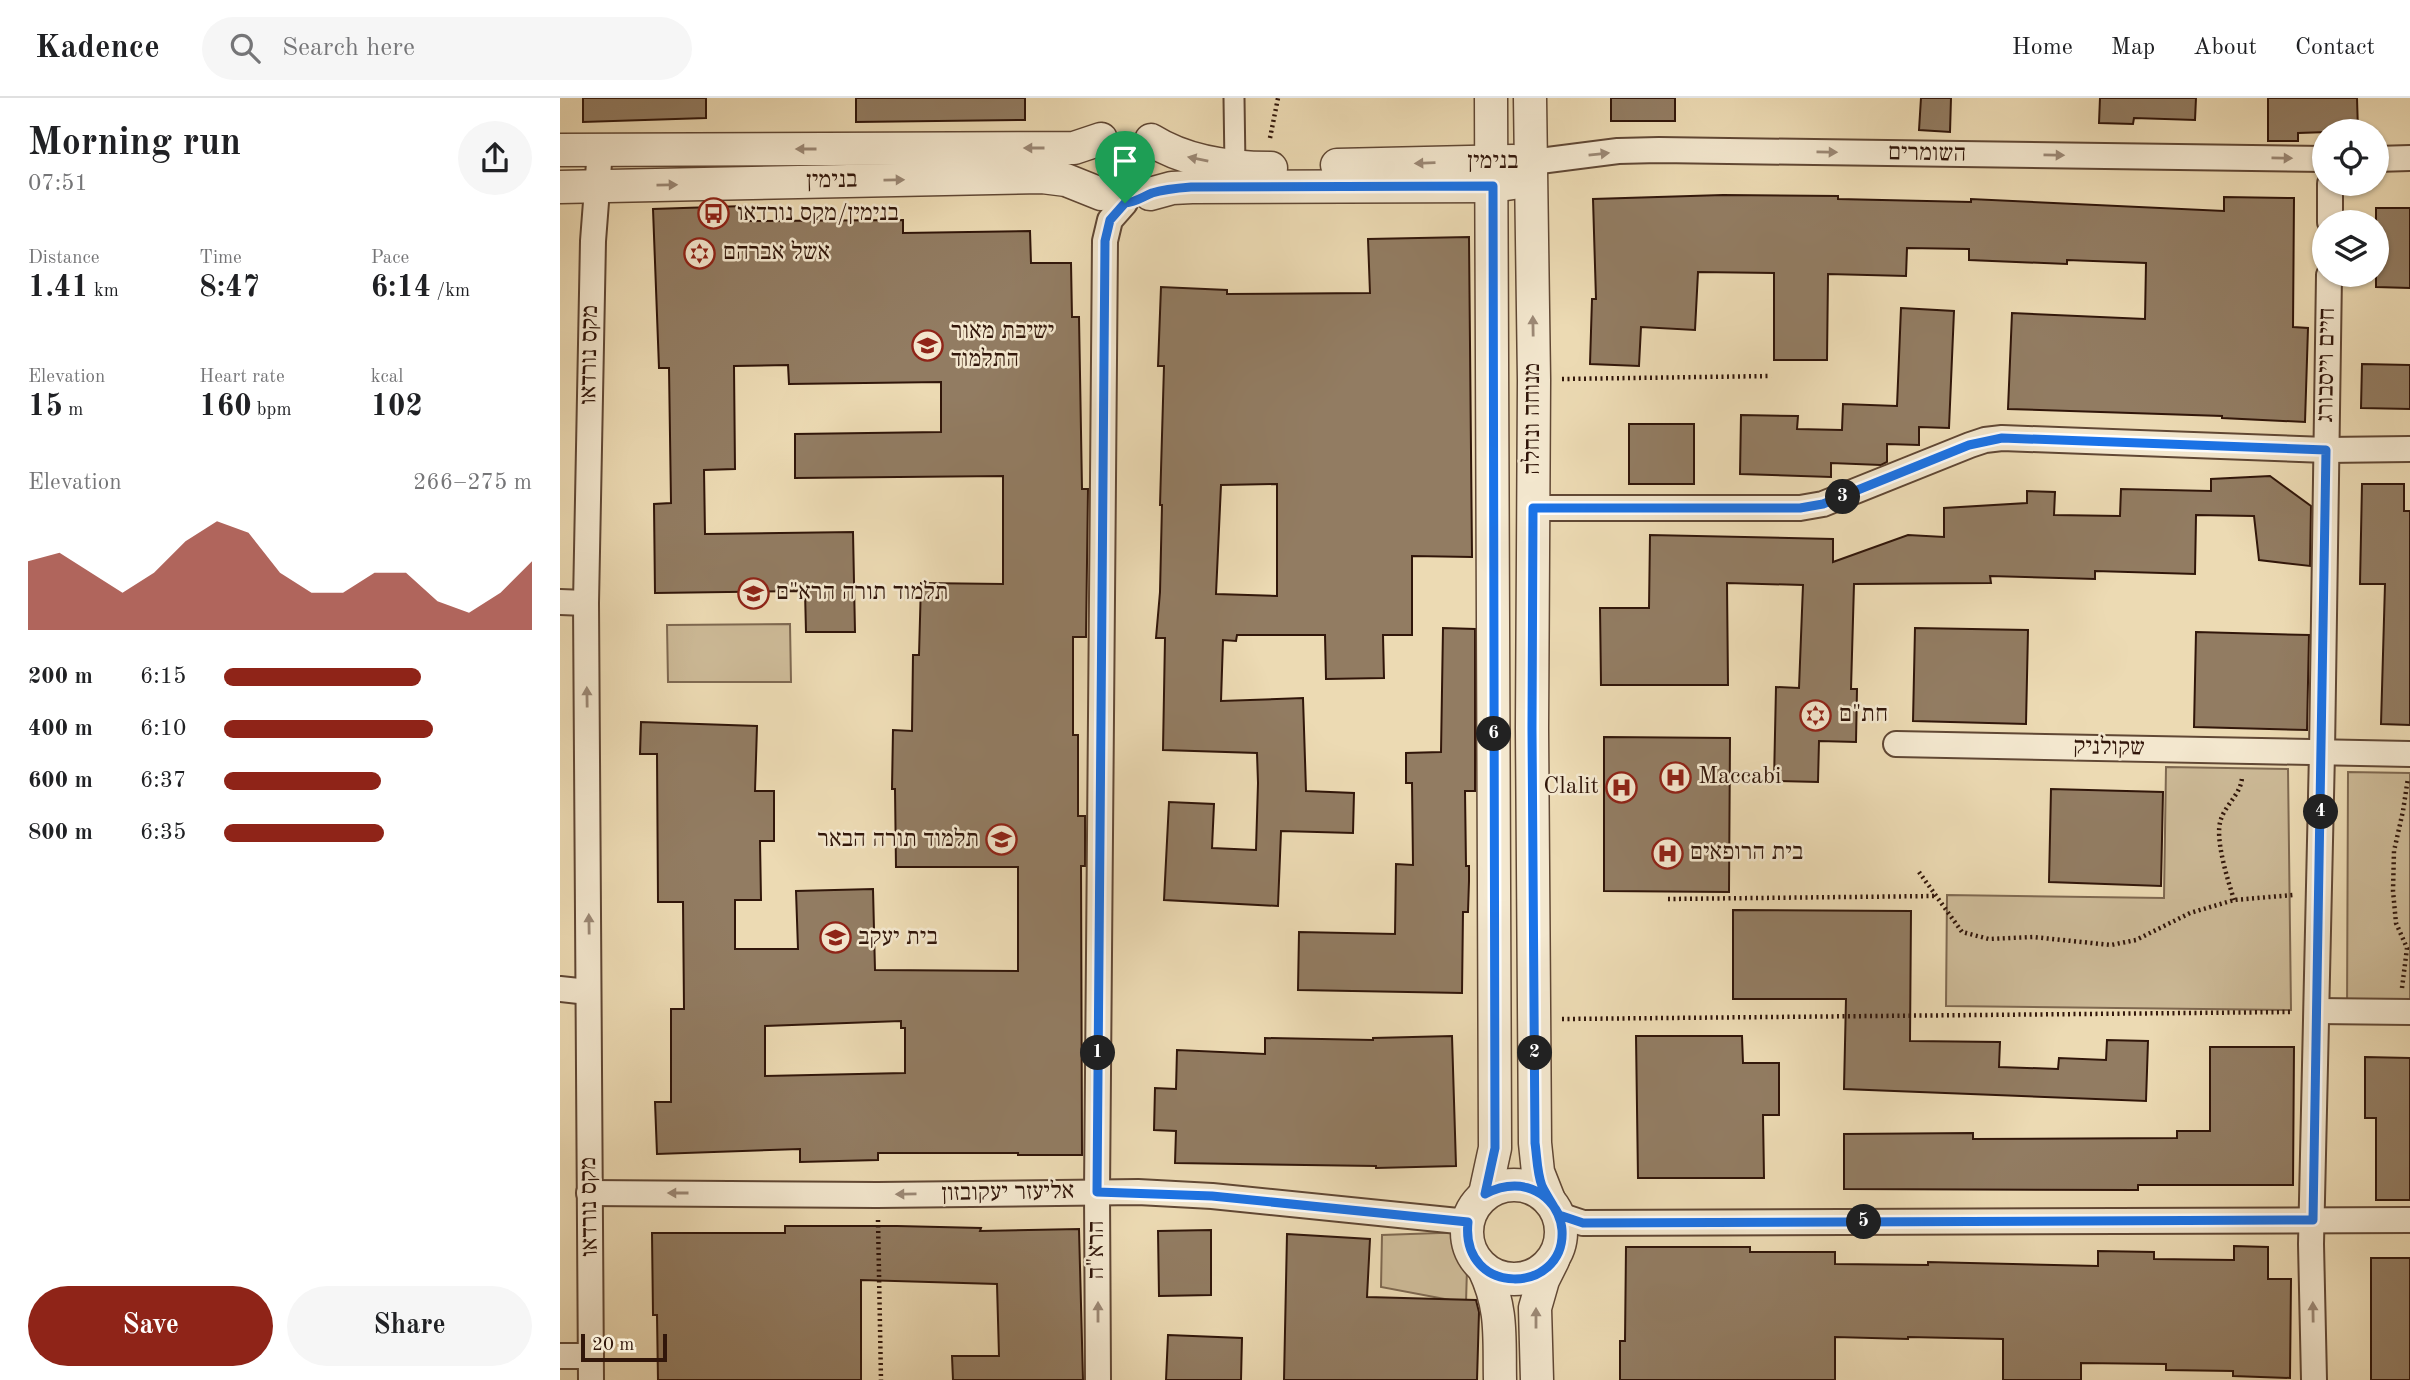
<!DOCTYPE html>
<html lang="en">
<head>
<meta charset="utf-8">
<style>
  :root { --surface:#fff; --page:#f6f6f6; --text:#202124; --muted:#757577; --line:#e0e0e0; --accent:#8f2418 }
  body { margin:0; font-family:"Old Standard TT","Frank Ruhl Libre",serif; background:var(--page); color:var(--text); height:100vh; display:flex; flex-direction:column; font-size:26px; white-space:nowrap }
  * { box-sizing:border-box; margin:0 }
  p { font-size:23px; color:var(--muted) }
  .icon { flex:none; width:38px; height:38px; fill:none; stroke:currentColor; stroke-width:2; stroke-linecap:round; stroke-linejoin:round }
  .map { position:relative; flex:1; overflow:hidden }
  .details { display:flex; flex-direction:column; background:var(--surface); width:560px }
  .details>* { flex:none }
  .fabs { position:absolute; left:1752px; top:21px; display:grid; gap:14px }
  .fabs a { display:grid; place-items:center; width:77px; height:77px; border-radius:50%; background:var(--surface); box-shadow:0 2px 5px #0004; font-size:35px }
  .scale { position:absolute; left:21px; bottom:18px; width:86px; box-sizing:border-box; padding-left:7px; border:4px solid #31160a; border-top:0; font-size:19px; line-height:24px; white-space:nowrap; color:#31160a; -webkit-text-stroke:5px #f3e7ce; paint-order:stroke }
  .pin { position:absolute; display:grid; place-items:center; width:60px; height:60px; color:#fff; margin:-72px -30px; border-radius:50% 50% 50% 0; rotate:-45deg; box-shadow:0 0 7px #0007 }
  .pin .icon { rotate:45deg }
  .km { position:absolute; width:35px; height:35px; margin:-18px; border-radius:50%; background:#222; color:#fff; font-size:19px; line-height:35px; text-align:center }
  .round { display:grid; place-items:center; flex:none; width:74px; height:74px; border-radius:37px; background:var(--page) }
  .overview { display:flex; align-items:center; justify-content:space-between; height:119px; padding:0 28px }
  h1 { font-size:38px; font-weight:800; line-height:52px }
  .stats { display:grid; grid-template-columns:repeat(3,1fr); gap:10px; height:119px; padding:7px 28px }
  .stats div { display:grid; align-content:center }
  .stats b { font-size:30px; font-weight:800 }
  .stats small { font-size:19px; font-weight:400 }
  .stats p { font-size:19px }
  .chart { height:196px; padding:14px 28px }
  .chart p { display:flex; justify-content:space-between }
  .chart svg { width:100%; height:126px; margin-top:7px; fill:var(--accent); opacity:.7 }
  .button { display:flex; gap:14px; margin-top:auto; padding:14px 28px }
  .button a { flex:1; height:80px; border-radius:42px; background:var(--accent); color:#fff; font-size:28px; font-weight:800; line-height:80px; text-align:center }
  .button a+a { background:var(--page); color:var(--text) }
  ul { padding:0 28px; list-style:none; font-size:23px }
  li { display:grid; grid-template-columns:112px 84px 1fr; align-items:center; height:52px }
  li i { height:18px; border-radius:9px; background:var(--accent) }
  header { display:flex; align-items:center; gap:42px; box-sizing:border-box; height:98px; padding:0 35px; background:var(--surface); border-bottom:2px solid var(--line) }
  header strong { font-size:33px }
  nav { display:flex; gap:38px; margin-inline-start:auto; font-size:24px }
  .search { width:490px; height:63px; background:var(--page); display:flex; align-items:center; gap:18px; box-sizing:border-box; padding:0 24px; border-radius:38px; color:var(--muted); font-size:26px }
  main { display:flex; flex:1; min-height:0 }
  .map>svg:first-child { display:block }
  .green { fill:#ccb996; stroke:#7e6850; stroke-width:2 }
  .building { fill:#927c62; stroke:#31160a; stroke-width:2; fill-rule:evenodd }
  .lines { fill:none; stroke-linecap:round; stroke-linejoin:round }
  .pedestrian-casing { stroke:#604734; stroke-width:23 }
  .minor-casing { stroke:#604734; stroke-width:28 }
  .tertiary-casing { stroke:#604734; stroke-width:35 }
  .path { stroke:#31160a; stroke-width:4.5; stroke-dasharray:2 3.5; stroke-linecap:butt }
  .pedestrian { stroke:#f3e7ce; stroke-width:19 }
  .minor { stroke:#f3e7ce; stroke-width:24 }
  .tertiary { stroke:#f3e7ce; stroke-width:32 }
  .oneway { fill:#9c8976 }
  .route-casing { stroke:#fff; stroke-width:14 }
  .route { stroke:#1a73e8; stroke-width:9 }
  .labels { text-anchor:middle; dominant-baseline:central; stroke-width:5; stroke-linejoin:round; paint-order:stroke }
  .street-label { font-size:24px; fill:#31160a; stroke:#f3e7ce }
  .poi-label { font-size:24px; fill:#31160a; stroke:#f3e7ce; text-anchor:start }
</style>
</head>
<body>
<header>
<strong>Kadence</strong>
<div class="search"><svg class="icon" aria-label="search" viewBox="0 0 24 24"><circle cx="10" cy="10" r="6"/><path d="M15 15l6 6"/></svg>Search here</div>
<nav><a>Home</a><a>Map</a><a>About</a><a>Contact</a></nav>
</header>
<main>
<section class="details">
<div class="overview"><div><h1>Morning run</h1><p>07:51</p></div><a class="round"><svg class="icon" aria-label="share" viewBox="0 0 24 24"><path d="M12 15V3M7 8l5-5 5 5M5 13v7h14v-7"/></svg></a></div>
<div class="stats">
<div><p>Distance</p><b>1.41<small> km</small></b></div>
<div><p>Time</p><b>8:47</b></div>
<div><p>Pace</p><b>6:14<small> /km</small></b></div>
</div>
<div class="stats">
<div><p>Elevation</p><b>15<small> m</small></b></div>
<div><p>Heart rate</p><b>160<small> bpm</small></b></div>
<div><p>kcal</p><b>102</b></div>
</div>
<div class="chart"><p><span>Elevation</span>266–275 m</p>
<svg viewBox="0 0 160 44" preserveAspectRatio="none"><path d="M0 44V20L10 17L20 24L30 31L40 24L50 13L60 6L70 10L80 24L90 31L100 31L110 24L120 24L130 34L140 38L150 31L160 20V44z"/></svg>
</div>
<ul>
<li><b>200 m</b>6:15<i style="width:64%"></i></li>
<li><b>400 m</b>6:10<i style="width:68%"></i></li>
<li><b>600 m</b>6:37<i style="width:51%"></i></li>
<li><b>800 m</b>6:35<i style="width:52%"></i></li>
</ul>
<div class="button"><a>Save</a><a>Share</a></div>
</section>
<div class="map">
<svg width="1850" height="1282" viewBox="0 0 1850 1282">
  <rect width="100%" height="100%" fill="#ecdab3"/>
  <filter id="stains"><feTurbulence type="fractalNoise" baseFrequency=".00286" numOctaves="4"/><feColorMatrix values="0 0 0 0 .2 0 0 0 0 .09 0 0 0 0 .02 0 0 0 .5 -.17"/></filter>
  <radialGradient id="worn" r=".72"><stop offset=".6" stop-color="#630" stop-opacity="0"/><stop offset="1" stop-color="#630" stop-opacity=".3"/></radialGradient>
  <!-- green -->
  <g class="green">
    <path d="M230 526 231 584H108L107 527Z"/>
    <path d="M1606 669 1728 671 1731 912 1386 908 1387 797 1604 800Z"/>
    <path d="M1788 674 1850 675V919H1787Z"/>
    <path d="M908 1134 906 1205 821 1189 822 1137Z"/>
  </g>
  <!-- building -->
  <g class="building">
    <path d="M23 0H146V20L23 24Z"/>
    <path d="M296 0H465V22L296 24Z"/>
    <rect x="1051" y="0" width="64" height="23"/>
    <path d="M1361 0H1391L1390 34 1359 32Z"/>
    <path d="M1540 0H1636L1635 22 1574 20 1573 26 1539 25Z"/>
    <path d="M1708 0H1797L1798 33 1738 35V43H1708Z"/>
    <path d="M1163 97 1278 98V101L1411 104V101L1664 113V99L1734 100 1733 229 1748 230 1745 324 1662 320V318L1448 311 1452 215 1585 221 1586 165 1507 162V166L1409 162V151L1347 150 1346 178 1268 176 1267 262H1214V175L1138 174 1135 232 1081 229 1079 268 1030 266 1032 201H1036L1033 101Z"/>
    <path d="M184 108 185 123 343 122V135L470 133 471 165H511L512 219H519L522 391H528L526 539H513V637H518V718H525V768H521L522 1057H458V1055H318V1062L240 1064V1051L97 1056 95 1004H111V911H124L123 804H98L97 656H80L81 624 197 628 195 693H214V743H200L201 802H175V851H238L236 793 313 791 315 872 458 873V769H336L335 691H332L333 632 352 633 353 557H359L361 485 443 486V378L235 380V336L381 334V284L229 286 228 267 174 268 175 371 144 372 145 436 293 434 295 534H246L245 493 95 495 94 406 111 405 109 270H99L93 111ZM341 923V930H345V975L205 978V928Z"/>
    <path d="M1816 110H1850V190L1816 189Z"/>
    <path d="M909 139 912 459 852 458V537H823L824 580 766 581 765 537H677L676 543 663 542 661 603 743 600 746 693 794 695 793 735 721 733 718 808 604 802 609 704 654 706 652 750 696 752 698 685 697 655 603 652 605 540H596L600 494 602 407H600L604 268H598L601 189 667 192V196L810 195 808 141ZM717 386V498L656 496 661 387Z"/>
    <path d="M1341 210 1394 213 1389 330 1359 329V347L1327 346V364L1321 367 1271 365V379L1180 376 1181 317 1238 318 1237 331 1282 332 1283 306 1337 308Z"/>
    <path d="M1802 266 1850 267V311L1801 310Z"/>
    <rect x="1069" y="326" width="65" height="60"/>
    <path d="M1710 378 1751 408 1750 468 1699 462 1694 418 1636 417 1635 476 1535 473V481L1430 478 1431 485 1294 486 1291 591H1297L1296 644 1259 643 1258 684 1214 683 1216 589 1239 590 1243 487 1167 485 1168 587H1041L1040 510H1089L1090 437 1273 441V464L1348 437 1384 439V410L1467 405V393L1495 394 1494 417 1560 418 1561 391 1651 393V381Z"/>
    <path d="M1802 386H1844V413H1850V627L1821 626 1825 486H1800Z"/>
    <path d="M883 530 915 531V693H905L906 768H909V783L908 814H903L902 895 738 892 739 834 835 836 836 766 853 767 852 685H846V655L881 654Z"/>
    <path d="M1355 530 1468 532 1466 626 1353 623Z"/>
    <path d="M1636 534 1749 537 1747 632 1634 629Z"/>
    <path d="M1044 639 1170 640 1169 794 1044 793Z"/>
    <path d="M1491 691 1603 694 1601 788 1489 784Z"/>
    <path d="M1173 812 1351 813 1350 943 1440 944 1439 969 1498 971 1499 960 1546 962 1547 942 1588 943 1586 1003 1284 991 1286 901H1173Z"/>
    <path d="M892 938 896 1068 816 1070V1068L615 1065 616 1033 594 1032 595 990 616 991 617 952 705 956V940L813 942V940Z"/>
    <path d="M1076 938H1182L1183 965H1219V1017H1203L1204 1080H1078Z"/>
    <path d="M1650 949H1734L1733 1087H1578V1092L1284 1091V1036L1413 1035V1041L1617 1040V1033H1650Z"/>
    <path d="M1805 959 1850 960V1102H1816V1020H1805Z"/>
    <path d="M225 1128H337L421 1130 420 1133 519 1131 523 1282H393L392 1258H439L437 1186 301 1182V1282H98L97 1217H93L92 1135H225Z"/>
    <path d="M651 1132V1197L599 1198 598 1133Z"/>
    <path d="M727 1136 810 1141 807 1199 916 1202 919 1214 917 1282H724Z"/>
    <path d="M1674 1148 1708 1149V1181H1731L1730 1280 1673 1278V1273L1606 1272V1266L1521 1265V1282H1443V1241L1348 1239V1241L1275 1239V1282H1060V1243H1065L1066 1149H1190V1154H1275V1166L1368 1167V1164L1538 1168V1153L1594 1154V1161L1674 1162Z"/>
    <rect x="1811" y="1160" width="39" height="122"/>
    <path d="M608 1237 682 1240 681 1282H606Z"/>
  </g>
  <g class="lines">
    <defs>
      <path id="pedestrian" d="M674 0 675 68"/>
      <g id="minor">
        <path d="M1816 61 1850 60"/>
        <path d="M972 64 1058 53 1099 52 1764 61"/>
        <path d="M1770 124V86"/>
        <path d="M973 410H1240L1263 406 1410 347 1425 342 1442 340 1766 352 1850 351"/>
        <path d="M0 504 26 505"/>
        <path d="M1336 646 1850 656"/>
        <path d="M0 891 28 894"/>
        <path d="M1757 913 1850 914"/>
        <path d="M29 1095 317 1097 578 1094 652 1098 908 1124"/>
        <path d="M999 1117 1023 1125 1850 1122"/>
        <path d="M0 1258H31"/>
        <path d="M31 1282 26 505 33 143 40 52"/>
        <path d="M538 1282 537 1094 545 143 550 122 565 105"/>
        <path d="M1754 1282 1751 1146 1762 654 1769 177"/>
      </g>
      <g id="tertiary">
        <path d="M970 0 974 282 972 630 975 1045 978 1074 989 1102"/>
        <path d="M591 42C626 64 670 70 711 70"/>
        <path d="M0 52 514 50 541 41"/>
        <path d="M777 67 953 63"/>
        <path d="M0 89 482 79 506 82 541 96"/>
        <path d="M590 96 612 90 632 89 933 88 953 85"/>
        <circle cx="954" cy="1134" r="47"/>
        <path d="M925 1096 935 1050 931 0"/>
        <path d="M924 1171C943 1211 939 1239 940 1282"/>
        <path d="M977 1282 975 1210 983 1182 993 1162"/>
      </g>
    </defs>
    <!-- pedestrian casing -->
    <use href="#pedestrian" class="pedestrian-casing"/>
    <!-- minor casing -->
    <use href="#minor" class="minor-casing"/>
    <!-- tertiary casing -->
    <use href="#tertiary" class="tertiary-casing"/>
    <!-- path -->
    <g class="path">
      <path d="M710 40 718 0"/>
      <path d="M1002 281 1211 278"/>
      <path d="M1359 774 1402 834 1429 841 1473 839 1551 847 1576 842 1630 815 1674 802 1733 797"/>
      <path d="M1108 801 1375 798"/>
      <path d="M1674 802C1668 782 1654 740 1661 721 1666 706 1682 695 1682 678"/>
      <path d="M1842 890 1847 850 1836 825 1833 793 1834 753 1843 713 1848 680"/>
      <path d="M1002 921 1732 914"/>
      <path d="M318 1122 321 1282"/>
    </g>
    <!-- pedestrian -->
    <use href="#pedestrian" class="pedestrian"/>
    <!-- minor -->
    <use href="#minor" class="minor"/>
    <!-- tertiary -->
    <use href="#tertiary" class="tertiary"/>
  </g>
  <!-- one-way arrows -->
  <defs><path id="oneway-solid" d="M-6-.8H1V-3.2L6.5 0L1 3.2V.8H-6Z" transform="scale(1.75)"/></defs>
  <g class="oneway">
    <use href="#oneway-solid" transform="translate(474 50) rotate(180)"/>
    <use href="#oneway-solid" transform="translate(246 51) rotate(180)"/>
    <use href="#oneway-solid" transform="translate(1267 54) rotate(1)"/>
    <use href="#oneway-solid" transform="translate(1039 56) rotate(-6)"/>
    <use href="#oneway-solid" transform="translate(1494 57) rotate(1)"/>
    <use href="#oneway-solid" transform="translate(1722 60) rotate(1)"/>
    <use href="#oneway-solid" transform="translate(638 61) rotate(-169)"/>
    <use href="#oneway-solid" transform="translate(865 65) rotate(178)"/>
    <use href="#oneway-solid" transform="translate(334 82) rotate(-1)"/>
    <use href="#oneway-solid" transform="translate(107 87) rotate(-1)"/>
    <use href="#oneway-solid" transform="translate(973 228) rotate(-91)"/>
    <use href="#oneway-solid" transform="translate(27 599) rotate(-91)"/>
    <use href="#oneway-solid" transform="translate(29 826) rotate(-91)"/>
    <use href="#oneway-solid" transform="translate(118 1095) rotate(-180)"/>
    <use href="#oneway-solid" transform="translate(346 1096) rotate(179)"/>
    <use href="#oneway-solid" transform="translate(538 1214) rotate(-90)"/>
    <use href="#oneway-solid" transform="translate(1753 1214) rotate(-91)"/>
    <use href="#oneway-solid" transform="translate(976 1220) rotate(-90)"/>
  </g>
  <g class="lines">
    <defs>
      <path id="route" d="M565 105 550 122 545 143 537 1094 652 1098 908 1124C900 1200 1006 1197 1002 1132 1001 1115 989 1103 982 1088 977 1075 977 1059 975 1045L972 630 973 410H1240L1263 406 1409 347 1442 340 1766 352 1753 1122 1023 1125 999 1117C983 1087 954 1081 925 1096L935 1050 933 88 632 89C619 90 605 91 592 95 582 99 576 104 565 105"/>
    </defs>
    <!-- route casing -->
    <use href="#route" class="route-casing"/>
    <!-- route -->
    <use href="#route" class="route"/>
  </g>
  <!-- icons -->
  <defs>
    <symbol id="bus-ring" viewBox="-11 -11 22 22"><circle r="9.5" fill="#f3e7ce" stroke="#8f2418" stroke-width="1.5"/><path d="M-5-6H5V4H4V6H2V4H-2V6H-4V4H-5ZM-3.5-4V0h7V-4ZM-3.5 1.2v1.5H-2V1.2ZM2 1.2v1.5H3.5V1.2Z" fill="#8f2418"/></symbol>
    <symbol id="synagogue-ring" viewBox="-11 -11 22 22"><circle r="9.5" fill="#f3e7ce" stroke="#8f2418" stroke-width="1.5"/><path d="M0-6.5L5.6 3.2H-5.6ZM0 6.5L5.6-3.2H-5.6Z" fill="#8f2418"/></symbol>
    <symbol id="school-ring" viewBox="-11 -11 22 22"><circle r="9.5" fill="#f3e7ce" stroke="#8f2418" stroke-width="1.5"/><path d="M0-5L7-2L0 1L-7-2ZM-4 1L0 2.5L4 1V4Q0 6-4 4Z" fill="#8f2418"/></symbol>
    <symbol id="hospital-ring" viewBox="-11 -11 22 22"><circle r="9.5" fill="#f3e7ce" stroke="#8f2418" stroke-width="1.5"/><path d="M-5-5h3v3.5h4V-5h3V5h-3V1.5h-4V5h-3Z" fill="#8f2418"/></symbol>
  </defs>
  <g fill-rule="evenodd">
    <use href="#bus-ring" x="136" y="98" width="35" height="35"/>
    <use href="#synagogue-ring" x="122" y="138" width="35" height="35"/>
    <use href="#school-ring" x="350" y="230" width="35" height="35"/>
    <use href="#school-ring" x="176" y="478" width="35" height="35"/>
    <use href="#synagogue-ring" x="1238" y="600" width="35" height="35"/>
    <use href="#hospital-ring" x="1098" y="662" width="35" height="35"/>
    <use href="#hospital-ring" x="1044" y="672" width="35" height="35"/>
    <use href="#school-ring" x="424" y="724" width="35" height="35"/>
    <use href="#hospital-ring" x="1090" y="738" width="35" height="35"/>
    <use href="#school-ring" x="258" y="822" width="35" height="35"/>
  </g>
  <g class="labels">
    <!-- street labels -->
    <g class="street-label">
      <text transform="translate(1367 56) rotate(1)">השומרים</text>
      <text x="933" y="64">בנימין</text>
      <text transform="translate(272 83) rotate(-1)">בנימין</text>
      <text transform="translate(30 257) rotate(-89)">מקס נורדאו</text>
      <text transform="translate(1767 267) rotate(-89)">חיים וייסבורג</text>
      <text transform="translate(973 321) rotate(-90)">מנוחה ונחלה</text>
      <text transform="translate(1549 650) rotate(1)">שקולניק</text>
      <text transform="translate(448 1095) rotate(-1)">אליעזר יעקובזון</text>
      <text transform="translate(30 1109) rotate(-91)">מקס נורדאו</text>
      <text transform="translate(537 1152) rotate(-90)">הרא"ה</text>
    </g>
    <!-- poi labels -->
    <g class="poi-label">
      <text x="177" y="116">בנימין/מקס נורדאו</text>
      <text x="163" y="155">אשל אברהם</text>
      <text x="391" y="234">ישיבת מאור<tspan x="391" dy="28">התלמוד</tspan></text>
      <text x="216" y="495">תלמוד תורה הרא"ם</text>
      <text x="1279" y="617">חת"ם</text>
      <text x="1138" y="679">Maccabi</text>
      <text x="1039" y="689" text-anchor="end">Clalit</text>
      <text x="419" y="742" text-anchor="end">תלמוד תורה הבאר</text>
      <text x="1130" y="755">בית הרופאים</text>
      <text x="298" y="840">בית יעקב</text>
    </g>
  </g>
  <rect width="100%" height="100%" filter="url(#stains)"/>
  <rect width="100%" height="100%" fill="url(#worn)"/>
</svg>
<div class="fabs">
<a><svg class="icon" aria-label="locate" viewBox="0 0 24 24"><circle cx="12" cy="12" r="6"/><path d="M12 2v4M12 18v4M2 12h4M18 12h4"/></svg></a>
<a><svg class="icon" aria-label="layers" viewBox="0 0 24 24"><path d="M12 4l9 5-9 5-9-5zM3 14l9 5 9-5"/></svg></a>
</div>
<div class="scale">20 m</div>
<div class="pin" style="left:565px;top:105px;background:#1e9e55"><svg class="icon" aria-label="arrive" viewBox="0 0 24 24"><path d="M6 21V4h12l-3 4 3 4H6"/></svg></div>
<b class="km" style="left:538px;top:955px">1</b>
<b class="km" style="left:975px;top:955px">2</b>
<b class="km" style="left:1283px;top:399px">3</b>
<b class="km" style="left:1761px;top:714px">4</b>
<b class="km" style="left:1304px;top:1124px">5</b>
<b class="km" style="left:934px;top:636px">6</b>
</div>
</main>
</body>
</html>
